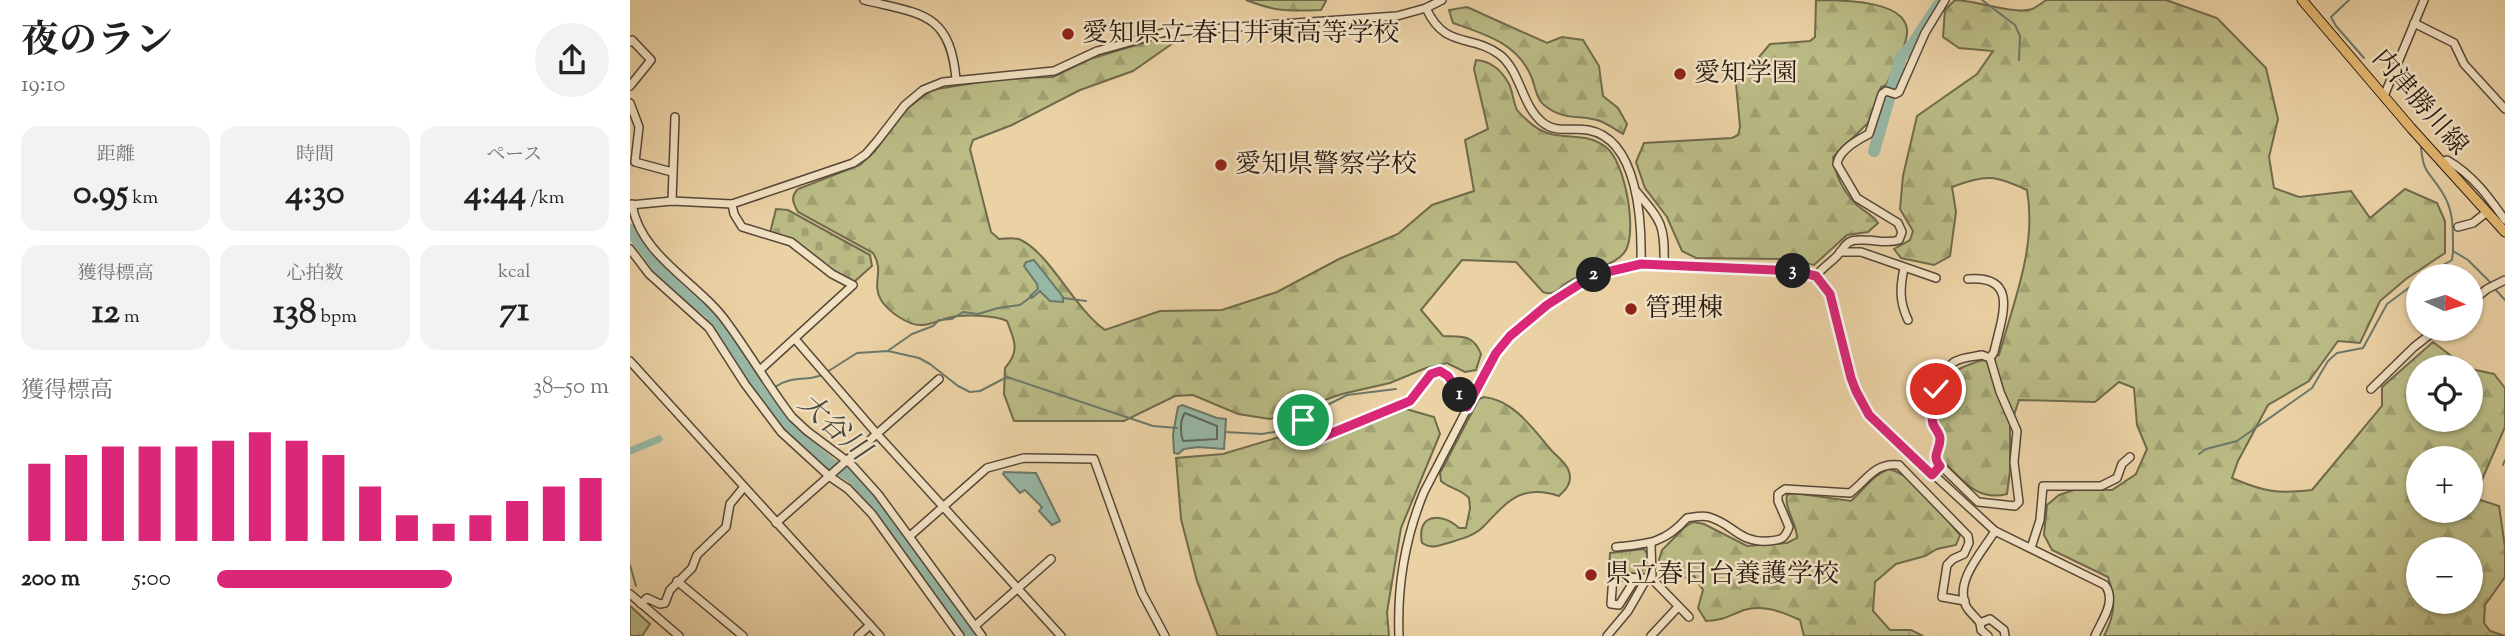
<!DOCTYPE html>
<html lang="ja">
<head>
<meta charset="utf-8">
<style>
  :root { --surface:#fff; --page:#f2f2f2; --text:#202124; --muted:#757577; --accent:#db2777 }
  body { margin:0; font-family:"Sorts Mill Goudy","Noto Serif JP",serif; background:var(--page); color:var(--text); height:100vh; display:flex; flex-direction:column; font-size:26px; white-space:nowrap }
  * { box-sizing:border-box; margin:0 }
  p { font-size:23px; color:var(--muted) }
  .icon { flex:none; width:38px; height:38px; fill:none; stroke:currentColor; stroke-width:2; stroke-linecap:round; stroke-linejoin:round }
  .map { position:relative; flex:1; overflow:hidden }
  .panel { display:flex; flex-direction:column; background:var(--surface); width:630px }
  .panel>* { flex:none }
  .needle { width:46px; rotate:94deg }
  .tools { position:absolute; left:1776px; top:264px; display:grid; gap:14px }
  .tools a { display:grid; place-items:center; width:77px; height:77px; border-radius:50%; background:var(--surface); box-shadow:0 2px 5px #0004; font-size:35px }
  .pin { position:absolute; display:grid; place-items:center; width:60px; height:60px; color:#fff; margin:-30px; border:4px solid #fff; border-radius:50%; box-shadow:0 2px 7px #0007 }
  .km { position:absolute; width:35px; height:35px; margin:-18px; border-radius:50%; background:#222; color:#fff; font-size:19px; line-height:35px; text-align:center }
  .round { display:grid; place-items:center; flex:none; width:74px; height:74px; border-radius:37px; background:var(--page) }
  .overview { display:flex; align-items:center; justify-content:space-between; height:119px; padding:0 21px }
  h1 { font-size:38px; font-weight:700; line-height:52px }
  .metrics { display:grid; grid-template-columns:repeat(3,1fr); gap:10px; height:119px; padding:7px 21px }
  .metrics div { display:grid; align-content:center; border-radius:18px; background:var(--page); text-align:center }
  .metrics b { font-size:35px; font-weight:700 }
  .metrics small { font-size:19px; font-weight:400 }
  .metrics p { font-size:19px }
  .chart { height:196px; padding:14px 21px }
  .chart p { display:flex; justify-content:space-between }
  .chart svg { width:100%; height:126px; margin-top:7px; stroke:var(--accent); stroke-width:6 }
  ul { padding:0 21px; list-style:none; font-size:23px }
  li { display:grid; grid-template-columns:112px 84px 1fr; align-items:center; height:52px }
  li i { height:18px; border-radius:9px; background:var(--accent) }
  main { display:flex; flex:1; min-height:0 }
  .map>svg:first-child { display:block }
  .grass { fill:url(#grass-tufts); stroke:#706a4c; stroke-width:2 }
  .forest { fill:url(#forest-firs); stroke:#706a4c; stroke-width:2; fill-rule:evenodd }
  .cemetery { fill:url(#cemetery-stones); stroke:#706a4c; stroke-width:2 }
  .water { fill:#98b8a6; stroke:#6a786b; stroke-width:2 }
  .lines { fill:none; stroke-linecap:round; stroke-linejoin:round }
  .shore { stroke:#5e685c; stroke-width:2 }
  .stream { stroke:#6a786b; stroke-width:2 }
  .canal { stroke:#98b8a6; stroke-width:7 }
  .river { stroke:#98b8a6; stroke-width:12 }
  .minor-casing { stroke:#564738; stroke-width:10 }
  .major-casing { stroke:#251913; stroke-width:11 }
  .minor { stroke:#f2e2c4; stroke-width:7 }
  .major { stroke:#e6b972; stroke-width:9 }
  .route-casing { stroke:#fff; stroke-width:14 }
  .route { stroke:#db2777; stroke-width:9 }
  .poi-dot { fill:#8f2418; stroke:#f2e2c4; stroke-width:2.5 }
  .labels { text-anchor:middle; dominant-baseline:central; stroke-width:5; stroke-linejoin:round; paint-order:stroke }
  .poi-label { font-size:26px; fill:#251913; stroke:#f2e2c4; text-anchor:start }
  .street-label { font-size:26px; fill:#251913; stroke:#f2e2c4 }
  .water-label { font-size:28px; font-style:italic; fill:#48493f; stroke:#f2e2c4 }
</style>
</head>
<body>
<main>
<section class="panel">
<div class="overview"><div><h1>夜のラン</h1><p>19:10</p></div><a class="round"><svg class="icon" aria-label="share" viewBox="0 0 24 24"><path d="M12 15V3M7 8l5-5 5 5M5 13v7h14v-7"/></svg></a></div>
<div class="metrics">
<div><p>距離</p><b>0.95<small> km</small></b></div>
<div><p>時間</p><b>4:30</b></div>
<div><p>ペース</p><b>4:44<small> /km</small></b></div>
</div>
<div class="metrics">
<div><p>獲得標高</p><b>12<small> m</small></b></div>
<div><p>心拍数</p><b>138<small> bpm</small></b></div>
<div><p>kcal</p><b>71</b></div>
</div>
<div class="chart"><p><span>獲得標高</span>38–50 m</p>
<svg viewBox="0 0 160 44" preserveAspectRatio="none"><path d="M5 44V17M15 44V14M25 44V11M35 44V11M45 44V11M55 44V9M65 44V6M75 44V9M85 44V14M95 44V25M105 44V35M115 44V38M125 44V35M135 44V30M145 44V25M155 44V22"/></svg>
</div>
<ul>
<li><b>200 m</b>5:00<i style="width:60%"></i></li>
</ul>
</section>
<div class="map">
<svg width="1875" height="636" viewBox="0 0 1875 636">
  <defs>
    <pattern id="grass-tufts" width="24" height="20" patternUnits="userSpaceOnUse" patternTransform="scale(1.75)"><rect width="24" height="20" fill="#babb85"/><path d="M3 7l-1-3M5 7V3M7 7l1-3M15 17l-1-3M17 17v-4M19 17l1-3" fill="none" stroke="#a0a072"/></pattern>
    <pattern id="forest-firs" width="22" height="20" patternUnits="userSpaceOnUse" patternTransform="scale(1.75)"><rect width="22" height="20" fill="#babb85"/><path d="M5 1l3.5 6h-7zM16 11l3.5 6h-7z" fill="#a0a072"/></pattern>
    <pattern id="cemetery-stones" width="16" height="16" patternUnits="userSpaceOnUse" patternTransform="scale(1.75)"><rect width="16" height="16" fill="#babb85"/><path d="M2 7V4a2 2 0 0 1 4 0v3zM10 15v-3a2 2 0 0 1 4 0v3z" fill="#a0a072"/></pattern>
  </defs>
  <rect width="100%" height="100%" fill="#ebd2a5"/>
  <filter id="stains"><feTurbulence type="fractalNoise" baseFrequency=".00286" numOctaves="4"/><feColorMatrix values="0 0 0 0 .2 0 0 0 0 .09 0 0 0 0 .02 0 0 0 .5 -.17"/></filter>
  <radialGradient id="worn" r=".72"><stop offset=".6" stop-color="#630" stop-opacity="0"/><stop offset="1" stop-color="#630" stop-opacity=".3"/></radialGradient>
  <!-- grass -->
  <path class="grass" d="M1014 549 1018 555 1016 574 979 573 980 553Z"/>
  <!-- forest -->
  <g class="forest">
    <path d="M616 0H696V1L691 10C658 11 647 12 616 0Z"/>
    <path d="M1186 0C1214 0 1287 0 1276 39 1273 54 1263 71 1256 85L1251 87 1238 123 1203 157C1205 174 1213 191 1226 204 1233 211 1242 214 1248 223L1238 232 1217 235 1184 265 1157 259 1066 258 1052 251 1037 217 1015 188 1006 162 1014 143 1102 138 1108 135 1110 127 1106 84 1140 44 1180 41 1185 37Z"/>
    <path d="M1325 0C1344 0 1385 15 1402 9 1407 7 1412 3 1416 0H1536L1587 18 1636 68 1648 119 1639 157 1644 188 1669 197 1721 191 1740 218 1775 189 1807 203 1815 221V253L1776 279 1750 301 1730 343 1708 341 1679 381 1638 405 1608 461 1602 478C1634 492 1648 494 1682 490L1752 406V387L1803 342 1836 367 1788 368V420H1841V369L1864 374 1875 388V427L1844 498 1869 506 1875 547V577L1855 605 1854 623 1860 631 1875 636H1474C1485 615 1486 600 1478 577L1422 550 1414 535 1417 505 1429 495 1444 490H1482L1506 474 1517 449 1507 425 1504 388 1489 382 1465 402 1389 400 1380 427V471L1377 494C1346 502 1332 479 1311 459 1316 439 1312 441 1307 423 1303 407 1310 384 1323 373 1334 364 1355 360 1369 355 1384 300 1407 247 1397 190 1365 175 1356 174 1322 187L1326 212 1320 256 1304 265 1271 258 1264 249 1280 240 1283 231 1270 209 1273 176 1287 116 1347 74 1363 51 1329 48 1313 37 1315 10ZM1788 458H1841V511H1788ZM1788 550H1841V602H1788Z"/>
    <path d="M837 7 917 43 932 37 953 40 969 66 973 96 988 108 997 124 993 134C986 130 978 124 970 121 949 114 935 122 914 105 906 99 905 85 901 76 887 43 854 34 823 23L819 10Z"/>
    <path d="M536 36 546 41 503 71 450 90 382 125 343 140 340 149 361 232 369 239C376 238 384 237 391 240 421 255 444 308 475 330L530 311 592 310 647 292 709 259 768 234 802 205 844 191 835 140 858 129 844 69 846 60C861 61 872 71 879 84 883 92 883 102 887 110 890 114 895 118 898 121 925 147 951 127 977 148 995 163 1007 229 996 250 989 262 972 266 960 272 953 275 946 277 940 281 930 286 926 297 913 292L886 262 832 260 791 310 813 336C833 337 843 334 851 354L846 370 835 372 817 363 796 368 760 383 712 394 640 419 608 414 563 395 545 396 494 421H384L374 394 375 368C390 351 385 341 377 321 365 315 332 314 318 318 310 320 300 325 292 325 278 326 258 311 251 300 241 283 255 271 243 253L168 212C163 203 160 197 168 189L230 165 244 152 277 109 301 90 368 79 423 77 460 59Z"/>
    <path d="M854 397C884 400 904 430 922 451 930 459 940 466 940 478 940 486 934 491 929 496 891 483 877 502 853 527 844 536 830 539 818 543 808 546 801 549 792 543 786 513 812 512 829 528H836L840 508 839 498C831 489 820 489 811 481L810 473 849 399Z"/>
    <path d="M776 409 804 417 810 434 771 528 757 612 759 636H588L567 581 551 519 546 458 593 454 663 433 682 446Z"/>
    <path d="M1259 469C1288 477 1310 513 1330 535L1326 545 1307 549 1295 556 1266 564 1245 582 1243 611 1260 630H1281L1293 636H1174L1170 620C1152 612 1134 604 1114 610 1098 616 1095 620 1076 621L1068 608 1073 590 1064 576 1044 579 1031 571 1029 560 1032 550 1055 527 1063 522 1074 524 1117 546 1157 543 1167 538C1167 523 1154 509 1157 495L1163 493 1221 501C1235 489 1242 475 1259 469Z"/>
    <path d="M0 606 20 624 12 636H0Z"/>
  </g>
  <!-- cemetery -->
  <path class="cemetery" d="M146 209 158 210 240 255 242 266 224 282 203 272 174 248 140 233Z"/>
  <!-- water -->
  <g class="water">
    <path d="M404 260 433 297V302L420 301 410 291 402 298 400 296 408 289 407 284 394 266 396 262Z"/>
    <path d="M552 405 587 418 596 419 594 449 568 447 554 449 548 454 544 453 543 434 548 407Z"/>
    <path d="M374 472 406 473 430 521 422 525 409 511 412 507 395 490 390 493 373 474Z"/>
  </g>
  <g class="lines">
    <!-- shore -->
    <path class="shore" d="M555 413 587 426V439L553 441C550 433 550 419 555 413Z"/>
    <!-- stream -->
    <g class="stream">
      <path d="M1352 0 1385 25 1390 36 1389 60"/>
      <path d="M1719 0 1701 17 1706 26 1734 58"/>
      <path d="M1791 148C1794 176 1799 170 1812 192 1824 210 1823 230 1823 251L1838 260 1861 283"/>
      <path d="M1794 276 1822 260 1823 252"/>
      <path d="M1864 288 1875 300"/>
      <path d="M433 298 456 301"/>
      <path d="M259 350 282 334 303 326 309 320 322 319 333 312 348 314 368 308 390 305 402 296"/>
      <path d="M197 372 227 353 258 351 289 358 300 364 328 386 340 392 350 391 377 377 523 426 547 428"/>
      <path d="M145 387C163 375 174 382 192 375"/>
      <path d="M595 432 632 434 644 432 717 395 766 389"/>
      <path d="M1569 454 1576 449 1607 441 1682 388 1698 361 1707 353 1733 348 1757 304 1788 281"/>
      <path d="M1873 465 1875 460"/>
      <path d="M0 565 6 586"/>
    </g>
    <!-- canal -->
    <path class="canal" d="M0 451 29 439"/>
    <!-- river -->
    <g class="river">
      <path d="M1244 151 1271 57 1282 45 1311 1"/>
      <path d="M0 230 33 274 53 293 80 313 133 395 159 429 202 465 221 476 259 520 287 564 342 636"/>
    </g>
    <defs>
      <g id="minor">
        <path d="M234 0C291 14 320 12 326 79"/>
        <path d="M796 8C815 50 841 33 870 55 891 72 891 104 912 122 926 134 942 127 958 130 1009 139 1012 224 1011 264"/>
        <path d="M1784 23 1824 43 1834 64 1875 109"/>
        <path d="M0 42 2 40 21 60 0 86"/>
        <path d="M1754 96 1794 0"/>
        <path d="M0 103 9 127 5 162 42 172"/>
        <path d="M1811 162 1817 160C1843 175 1858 196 1875 220"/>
        <path d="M1006 191C1032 222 1035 225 1034 265"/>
        <path d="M42 201 45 117"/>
        <path d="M2 204C10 257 70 283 98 324 120 354 139 387 162 417L177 431 221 464 248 494 352 636"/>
        <path d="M102 204 104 214 112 227 161 242 202 274 223 285 130 370"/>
        <path d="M0 205 42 201 102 204 223 163 236 154 248 140 275 105 293 90 313 82 424 71 467 51 536 32 767 16 796 8 812 0"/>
        <path d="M1828 227 1843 223 1857 212"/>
        <path d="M0 249 19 274 79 328 115 384 151 432 199 476 218 489 242 514 330 636"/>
        <path d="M1210 252H1231L1306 278"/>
        <path d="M1274 268C1270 288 1269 301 1278 320"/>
        <path d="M1186 276C1192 268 1200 263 1207 256 1217 245 1215 239 1234 240 1247 240 1257 244 1269 240L1272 232 1268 223 1227 198 1207 164C1209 150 1227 140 1239 134L1252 94 1256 91 1265 94 1269 92 1295 33 1315 0"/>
        <path d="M1338 279C1391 275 1371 319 1364 352L1360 358"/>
        <path d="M1841 302 1857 289 1875 280"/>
        <path d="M165 339 247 434 431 636"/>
        <path d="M1352 355 1360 358 1370 392 1387 431 1384 462 1389 502 1385 506 1348 502 1306 461C1305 453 1310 447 1310 439 1309 432 1302 426 1302 418 1301 402 1310 371 1324 362 1332 357 1342 357 1352 355Z"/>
        <path d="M0 361 250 636"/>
        <path d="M1741 389 1784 347 1807 329"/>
        <path d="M673 420 680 435 685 438H690L780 401 801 374 809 371 818 376 837 406"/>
        <path d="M146 523 309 379"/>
        <path d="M1365 531C1353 551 1324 581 1336 606 1339 612 1346 617 1350 623L1360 619 1374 630 1375 636"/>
        <path d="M280 536 357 468 394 458 464 459 512 593 535 636"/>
        <path d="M1021 544 1022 579 1059 617"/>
        <path d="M986 547C1018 544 1035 543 1057 518 1064 517 1072 515 1079 517 1104 524 1108 543 1139 541 1151 540 1155 539 1159 527L1148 501V494L1155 489 1220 493C1237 480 1245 462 1269 465L1338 536 1339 543 1334 554 1323 559 1317 565 1312 597 1335 601"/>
        <path d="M1401 548 1410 520 1413 486H1471L1487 478 1492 464 1500 457"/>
        <path d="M1006 578 989 605 981 604 983 576 1022 579"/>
        <path d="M47 581 113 636"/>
        <path d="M0 594 49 636"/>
        <path d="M11 604 17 598 30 604 35 603 40 590 62 568 67 555 96 527 100 504 114 487"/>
        <path d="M1350 623 1351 630 1358 636"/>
        <path d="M346 625 421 559"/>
        <path d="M228 636 240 625"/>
        <path d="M769 636C767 586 775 538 794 492L866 353 894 323 947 284 964 275 1011 264 1165 271 1186 276 1200 294 1221 378 1225 391 1239 415 1365 531 1475 585C1487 601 1472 620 1465 636"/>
        <path d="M977 636 998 611 1017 578"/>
        <path d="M1021 636 1048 607"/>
      </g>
      <path id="major" d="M1672 0 1781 128 1875 232"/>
    </defs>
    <!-- minor casing -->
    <use href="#minor" class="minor-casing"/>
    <!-- major casing -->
    <use href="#major" class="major-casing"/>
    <!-- minor -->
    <use href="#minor" class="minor"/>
    <!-- major -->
    <use href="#major" class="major"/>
  </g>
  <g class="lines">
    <defs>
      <path id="route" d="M673 420 680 435 685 439 690 438 780 401 801 374 810 371 818 376 837 407 866 353 880 336 917 305 964 275 1011 264 1165 271 1186 276 1200 294 1221 378 1226 391 1239 415 1302 475 1310 466C1301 455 1310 451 1310 439 1310 433 1305 429 1303 424 1300 414 1304 399 1306 389"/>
    </defs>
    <!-- route casing -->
    <use href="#route" class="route-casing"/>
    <!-- route -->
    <use href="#route" class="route"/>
  </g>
  <!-- markers -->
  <g class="poi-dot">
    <circle cx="438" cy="34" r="7"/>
    <circle cx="1050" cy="74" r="7"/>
    <circle cx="591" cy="165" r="7"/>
    <circle cx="1001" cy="309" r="7"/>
    <circle cx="961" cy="575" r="7"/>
  </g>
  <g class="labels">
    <!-- poi labels -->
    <g class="poi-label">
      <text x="452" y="34">愛知県立 春日井東高等学校</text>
      <text x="1064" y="74">愛知学園</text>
      <text x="605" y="165">愛知県警察学校</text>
      <text x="1015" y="309">管理棟</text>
      <text x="975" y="575">県立春日台養護学校</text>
    </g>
    <!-- street labels -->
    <g class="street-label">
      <text transform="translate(1789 103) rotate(49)">内津勝川線</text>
    </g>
    <!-- water labels -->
    <g class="water-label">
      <text transform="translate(203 428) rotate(42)">大谷川</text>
    </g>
  </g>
  <rect width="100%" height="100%" filter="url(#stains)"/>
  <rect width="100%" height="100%" fill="url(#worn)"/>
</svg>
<div class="tools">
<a><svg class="needle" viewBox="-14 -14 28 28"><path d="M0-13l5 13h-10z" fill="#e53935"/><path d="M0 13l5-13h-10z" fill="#757577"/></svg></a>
<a><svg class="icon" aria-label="locate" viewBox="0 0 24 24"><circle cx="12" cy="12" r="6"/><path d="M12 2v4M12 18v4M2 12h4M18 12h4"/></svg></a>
<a>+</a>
<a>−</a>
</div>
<div class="pin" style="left:673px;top:420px;background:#1e9e55"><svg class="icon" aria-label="arrive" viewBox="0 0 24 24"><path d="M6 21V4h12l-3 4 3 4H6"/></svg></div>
<div class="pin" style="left:1306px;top:389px;background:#d93025"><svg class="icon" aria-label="check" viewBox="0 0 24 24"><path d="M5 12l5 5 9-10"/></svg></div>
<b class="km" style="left:830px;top:395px">1</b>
<b class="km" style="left:964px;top:275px">2</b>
<b class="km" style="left:1163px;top:271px">3</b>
</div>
</main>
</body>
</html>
